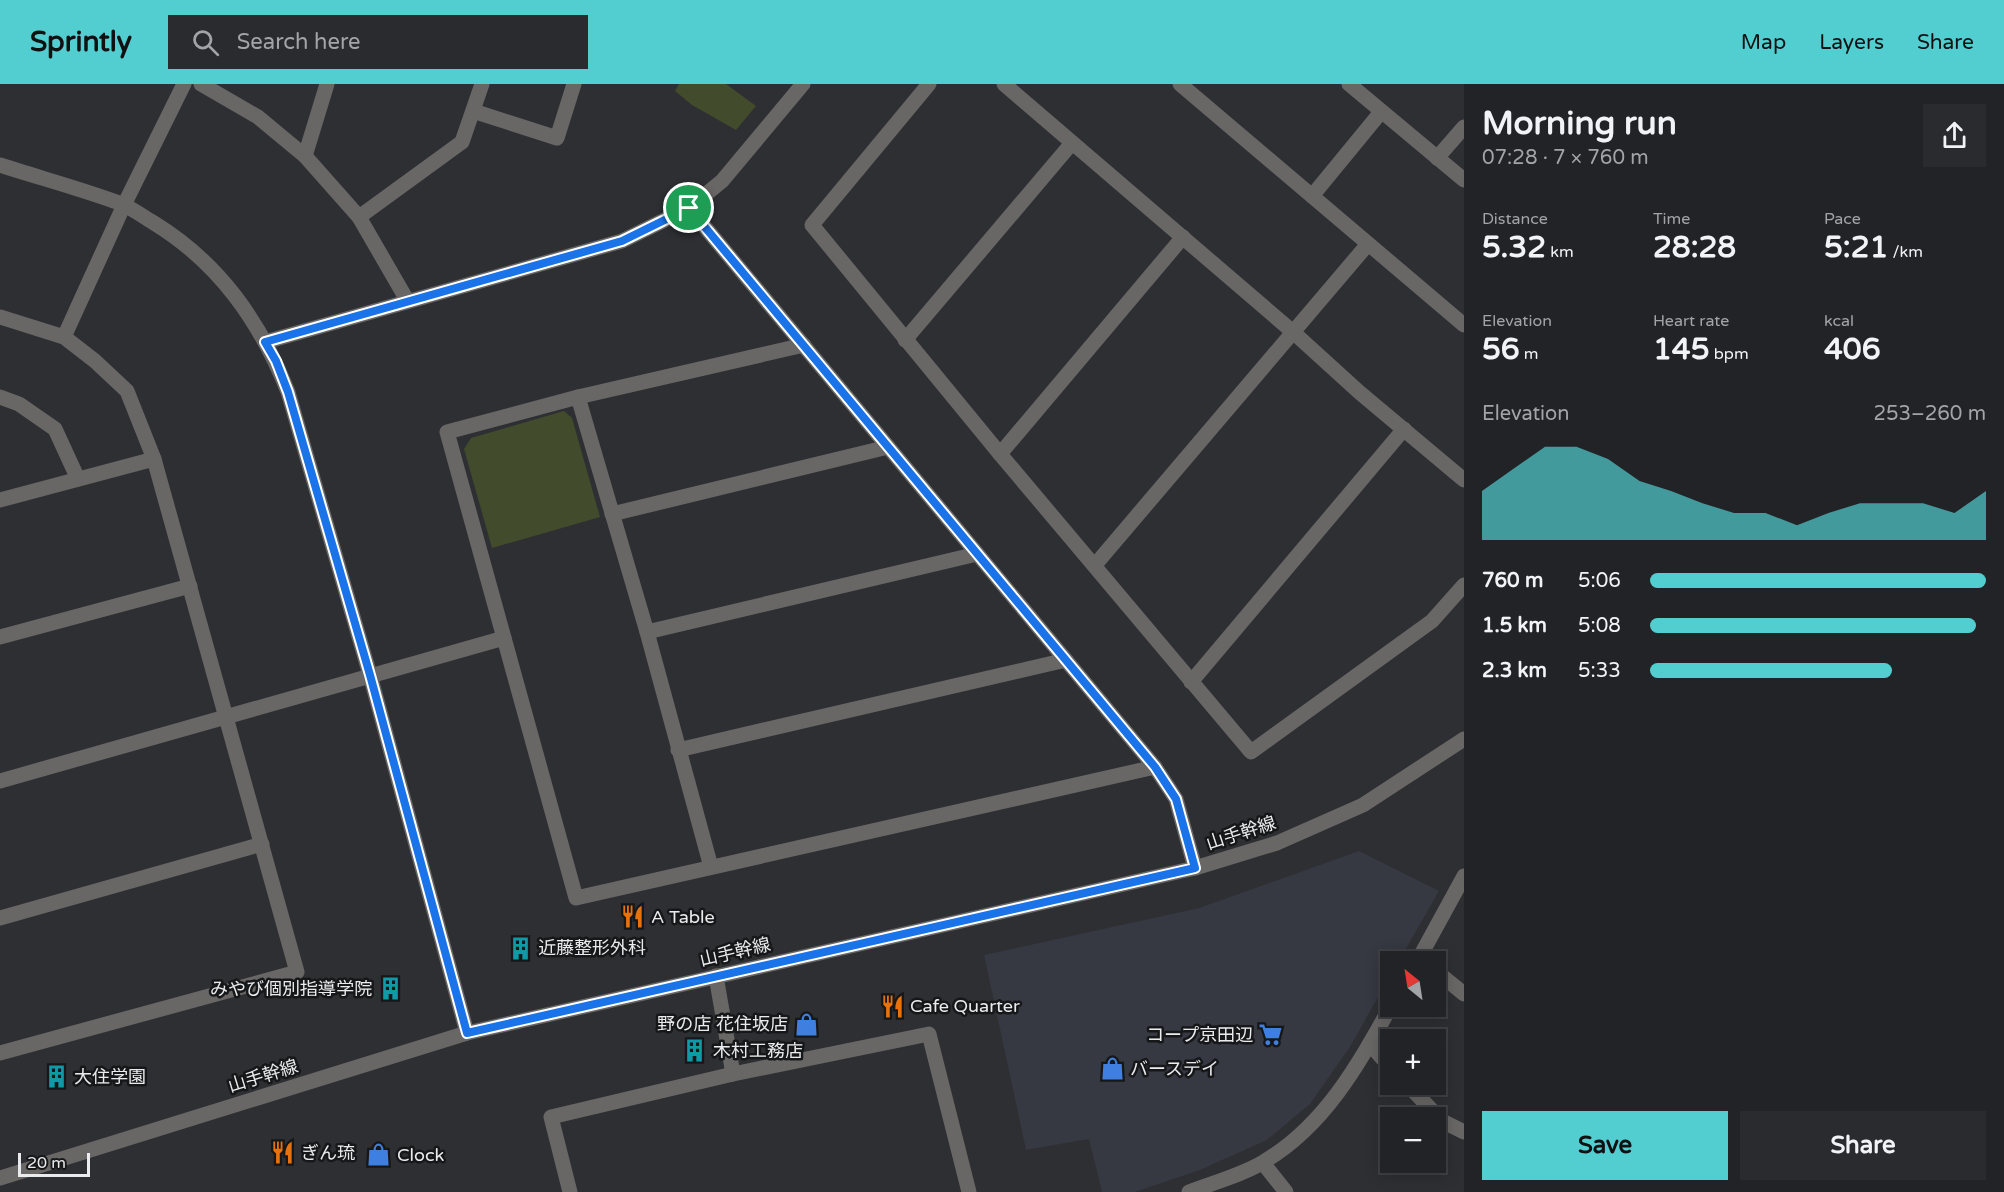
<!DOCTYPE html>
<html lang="en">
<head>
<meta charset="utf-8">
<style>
  :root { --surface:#222326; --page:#2a2b2e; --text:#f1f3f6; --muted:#a2a4a7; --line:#3f4043; --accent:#52cdd0 }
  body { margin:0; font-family:"Varela Round","Noto Sans JP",sans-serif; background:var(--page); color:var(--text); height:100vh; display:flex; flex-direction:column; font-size:22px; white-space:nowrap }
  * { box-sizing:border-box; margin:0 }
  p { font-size:20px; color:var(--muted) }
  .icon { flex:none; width:33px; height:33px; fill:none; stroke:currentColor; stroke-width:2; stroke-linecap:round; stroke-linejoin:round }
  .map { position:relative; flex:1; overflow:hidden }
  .details { display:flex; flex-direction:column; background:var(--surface); width:540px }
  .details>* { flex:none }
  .needle { width:39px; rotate:330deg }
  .fabs { position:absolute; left:1380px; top:867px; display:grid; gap:12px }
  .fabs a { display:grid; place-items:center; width:66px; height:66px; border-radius:0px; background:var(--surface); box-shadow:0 3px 15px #0003,0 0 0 2px var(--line); font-size:30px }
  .scale { position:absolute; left:18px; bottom:15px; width:72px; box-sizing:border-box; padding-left:6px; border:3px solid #eaebee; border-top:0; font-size:16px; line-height:21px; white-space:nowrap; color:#eaebee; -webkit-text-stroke:4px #161719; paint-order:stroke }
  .pin { position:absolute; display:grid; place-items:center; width:51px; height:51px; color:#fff; margin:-26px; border:3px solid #fff; border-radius:50%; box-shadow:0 2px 6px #0007 }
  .round { display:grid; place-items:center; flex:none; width:63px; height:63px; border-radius:0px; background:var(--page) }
  .head { display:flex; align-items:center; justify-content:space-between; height:102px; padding:0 18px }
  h1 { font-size:33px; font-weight:700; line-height:45px }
  .metrics { display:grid; grid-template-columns:repeat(3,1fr); gap:9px; height:102px; padding:6px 18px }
  .metrics div { display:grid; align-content:center }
  .metrics b { font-size:30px; font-weight:700 }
  .metrics small { font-size:16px; font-weight:400 }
  .metrics p { font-size:16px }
  .chart { height:168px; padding:12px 18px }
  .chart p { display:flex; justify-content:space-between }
  .chart svg { width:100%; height:108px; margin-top:6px; fill:var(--accent); opacity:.7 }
  .cta { display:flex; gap:12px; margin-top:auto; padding:12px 18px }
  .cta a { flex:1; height:69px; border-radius:0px; background:var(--accent); color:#111; font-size:24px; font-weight:700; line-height:69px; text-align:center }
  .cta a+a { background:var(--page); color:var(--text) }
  ul { padding:0 18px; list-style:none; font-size:20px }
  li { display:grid; grid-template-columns:96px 72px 1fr; align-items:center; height:45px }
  li i { height:15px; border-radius:8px; background:var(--accent) }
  header { display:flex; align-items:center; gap:36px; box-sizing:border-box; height:84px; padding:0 30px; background:var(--accent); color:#111 }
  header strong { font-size:28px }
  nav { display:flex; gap:33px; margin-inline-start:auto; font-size:21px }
  .search { width:420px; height:54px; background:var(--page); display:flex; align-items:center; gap:15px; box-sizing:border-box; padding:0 21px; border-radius:0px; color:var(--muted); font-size:22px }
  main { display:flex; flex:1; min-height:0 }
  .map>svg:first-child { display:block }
  .built { fill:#363842 }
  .green { fill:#424b2c }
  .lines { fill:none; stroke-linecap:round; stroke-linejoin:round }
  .minor { stroke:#696766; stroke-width:15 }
  .route-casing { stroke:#fff; stroke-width:12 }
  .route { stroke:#1a73e8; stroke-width:8 }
  .labels { text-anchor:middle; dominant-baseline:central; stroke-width:5; stroke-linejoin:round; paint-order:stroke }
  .street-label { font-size:18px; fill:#eaebee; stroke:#161719 }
  .poi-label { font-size:18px; fill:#eaebee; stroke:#161719; text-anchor:start }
</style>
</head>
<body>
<header>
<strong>Sprintly</strong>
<div class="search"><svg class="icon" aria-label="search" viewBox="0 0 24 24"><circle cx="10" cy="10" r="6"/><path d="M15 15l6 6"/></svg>Search here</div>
<nav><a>Map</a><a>Layers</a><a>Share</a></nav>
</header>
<main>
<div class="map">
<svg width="1464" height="1108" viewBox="0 0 1464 1108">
  <rect width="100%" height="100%" fill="#2e2f33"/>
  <!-- built -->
  <path class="built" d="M1359 767 1439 807 1399 877 1390 878V892L1350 963 1310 1020 1267 1056 1200 1086 1135 1108H1102L1089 1055 1026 1066 984 871 1199 824Z"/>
  <!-- green -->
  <g class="green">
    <path d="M679 0H726L756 22 736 46 692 21 675 7Z"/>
    <path d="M564 327 572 334 600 433 492 464 464 365 471 354Z"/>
  </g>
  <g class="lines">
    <!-- minor -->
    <g class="minor">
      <path d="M201 0 258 33 305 72 359 133 407 216"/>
      <path d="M929 0 812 141 1000 370 1251 668 1432 537 1464 501"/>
      <path d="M1004 0 1293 248 1359 308 1464 396"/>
      <path d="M1180 0 1464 241"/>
      <path d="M1349 0 1464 96"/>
      <path d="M473 27 557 54 574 0"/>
      <path d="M305 72 327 0"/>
      <path d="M1437 74 1464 43"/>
      <path d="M0 81C40 94 82 105 122 120 133 125 144 133 154 139 219 179 260 237 288 308L370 591 467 949"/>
      <path d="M1312 112 1381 28"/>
      <path d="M689 124 1155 683 1176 715 1195 784"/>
      <path d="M359 133 462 58 482 0"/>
      <path d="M0 233 64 253 95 277 127 307 154 375 297 888 0 969"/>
      <path d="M64 253 124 121 184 0"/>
      <path d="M905 256 1072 59"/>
      <path d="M265 258 622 157 689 124 722 97 803 0"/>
      <path d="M804 261 578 313 447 348 576 814 1155 683"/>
      <path d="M0 313 19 320 55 345 78 395"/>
      <path d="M578 313 647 548 711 783"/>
      <path d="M1000 370 1183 153"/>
      <path d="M0 416 154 375"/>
      <path d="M612 430 888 363"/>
      <path d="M1095 481 1368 160"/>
      <path d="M647 548 977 470"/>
      <path d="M0 553 190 502"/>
      <path d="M1191 598 1404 345"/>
      <path d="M678 666 1066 576"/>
      <path d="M0 697 504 554"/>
      <path d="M0 834 262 760"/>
      <path d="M1417 878 1464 792"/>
      <path d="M1436 887 1464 910"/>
      <path d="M716 892 733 990"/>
      <path d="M1370 960 1390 983"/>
      <path d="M1407 1000 1442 1037 1464 1048"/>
      <path d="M1263 1079 1286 1108"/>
      <path d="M0 1094 467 949 1195 784 1277 759 1363 721 1464 655"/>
      <path d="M570 1108 551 1033 733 990 929 950 969 1108"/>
      <path d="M1189 1108C1212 1099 1245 1090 1265 1077 1325 1041 1358 981 1391 922"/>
    </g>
  </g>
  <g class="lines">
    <defs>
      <path id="route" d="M689 124 1155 683 1176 715 1195 784 467 949 370 591 288 308 276 277 265 258 622 157Z"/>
    </defs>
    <!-- route casing -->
    <use href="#route" class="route-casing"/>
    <!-- route -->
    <use href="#route" class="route"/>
  </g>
  <!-- icons -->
  <defs>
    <symbol id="restaurant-bare" viewBox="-9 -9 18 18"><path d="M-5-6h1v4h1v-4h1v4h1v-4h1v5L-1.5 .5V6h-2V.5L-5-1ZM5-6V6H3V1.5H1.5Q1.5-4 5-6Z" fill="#e8710a" stroke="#161719" stroke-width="2.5" paint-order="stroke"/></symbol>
    <symbol id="building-bare" viewBox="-9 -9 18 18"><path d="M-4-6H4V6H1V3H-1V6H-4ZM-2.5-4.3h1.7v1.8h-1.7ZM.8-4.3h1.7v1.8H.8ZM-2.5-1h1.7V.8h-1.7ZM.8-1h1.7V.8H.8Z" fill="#0f9aa8" stroke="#161719" stroke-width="2.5" paint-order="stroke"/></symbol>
    <symbol id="shop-bare" viewBox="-9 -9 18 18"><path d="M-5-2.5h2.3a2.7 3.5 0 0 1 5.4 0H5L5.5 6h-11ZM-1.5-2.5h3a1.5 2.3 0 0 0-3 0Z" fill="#3f7fe0" stroke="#161719" stroke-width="2.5" paint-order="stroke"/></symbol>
    <symbol id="supermarket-bare" viewBox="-9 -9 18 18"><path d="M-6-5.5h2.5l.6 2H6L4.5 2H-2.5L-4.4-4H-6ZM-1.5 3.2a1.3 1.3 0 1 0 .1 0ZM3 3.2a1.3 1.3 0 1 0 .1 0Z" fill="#3f7fe0" stroke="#161719" stroke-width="2.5" paint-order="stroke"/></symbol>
  </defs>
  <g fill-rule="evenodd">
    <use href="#restaurant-bare" x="616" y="816" width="33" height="33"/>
    <use href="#building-bare" x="504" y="848" width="33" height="33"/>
    <use href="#building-bare" x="374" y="888" width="33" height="33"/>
    <use href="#restaurant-bare" x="876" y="906" width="33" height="33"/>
    <use href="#shop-bare" x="790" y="924" width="33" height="33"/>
    <use href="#supermarket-bare" x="1254" y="934" width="33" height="33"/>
    <use href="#building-bare" x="678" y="950" width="33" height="33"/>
    <use href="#shop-bare" x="1096" y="968" width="33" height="33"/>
    <use href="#building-bare" x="40" y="976" width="33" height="33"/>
    <use href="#restaurant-bare" x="266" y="1052" width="33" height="33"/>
    <use href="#shop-bare" x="362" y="1054" width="33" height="33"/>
  </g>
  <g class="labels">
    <!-- street labels -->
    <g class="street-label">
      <text transform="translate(1241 749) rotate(-18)">山手幹線</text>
      <text transform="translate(735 868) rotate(-13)">山手幹線</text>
      <text transform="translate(263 992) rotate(-17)">山手幹線</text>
    </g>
    <!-- poi labels -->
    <g class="poi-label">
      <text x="651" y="833">A Table</text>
      <text x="538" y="864">近藤整形外科</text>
      <text x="372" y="905" text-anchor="end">みやび個別指導学院</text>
      <text x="910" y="922">Cafe Quarter</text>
      <text x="788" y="940" text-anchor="end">野の店 花住坂店</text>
      <text x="1253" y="951" text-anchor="end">コープ京田辺</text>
      <text x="713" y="967">木村工務店</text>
      <text x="1130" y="985">バースデイ</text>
      <text x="74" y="993">大住学園</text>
      <text x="301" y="1069">ぎん琉</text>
      <text x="397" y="1071">Clock</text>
    </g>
  </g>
</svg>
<div class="fabs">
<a><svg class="needle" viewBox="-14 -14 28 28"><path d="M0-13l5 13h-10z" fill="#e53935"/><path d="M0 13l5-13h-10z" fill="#a2a4a7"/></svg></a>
<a>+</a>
<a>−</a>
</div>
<div class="scale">20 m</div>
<div class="pin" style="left:689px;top:124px;background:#1e9e55"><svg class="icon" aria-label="arrive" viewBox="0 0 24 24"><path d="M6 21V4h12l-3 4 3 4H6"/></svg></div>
</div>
<section class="details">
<div class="head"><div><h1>Morning run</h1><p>07:28 · 7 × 760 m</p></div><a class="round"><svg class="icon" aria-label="share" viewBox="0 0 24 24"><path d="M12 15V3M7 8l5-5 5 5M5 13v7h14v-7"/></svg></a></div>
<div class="metrics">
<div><p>Distance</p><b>5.32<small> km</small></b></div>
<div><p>Time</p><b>28:28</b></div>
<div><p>Pace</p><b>5:21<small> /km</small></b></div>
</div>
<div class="metrics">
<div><p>Elevation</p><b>56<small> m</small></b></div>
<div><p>Heart rate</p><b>145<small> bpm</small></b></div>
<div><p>kcal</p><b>406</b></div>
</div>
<div class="chart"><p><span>Elevation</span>253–260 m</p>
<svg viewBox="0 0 160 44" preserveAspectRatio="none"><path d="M0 44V24L10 15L20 6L30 6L40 11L50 20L60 24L70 29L80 33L90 33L100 38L110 33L120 29L130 29L140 29L150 33L160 24V44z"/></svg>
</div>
<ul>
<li><b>760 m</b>5:06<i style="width:100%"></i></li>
<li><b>1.5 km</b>5:08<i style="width:97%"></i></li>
<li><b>2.3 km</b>5:33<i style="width:72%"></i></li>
</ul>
<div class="cta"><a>Save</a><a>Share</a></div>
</section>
</main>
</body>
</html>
